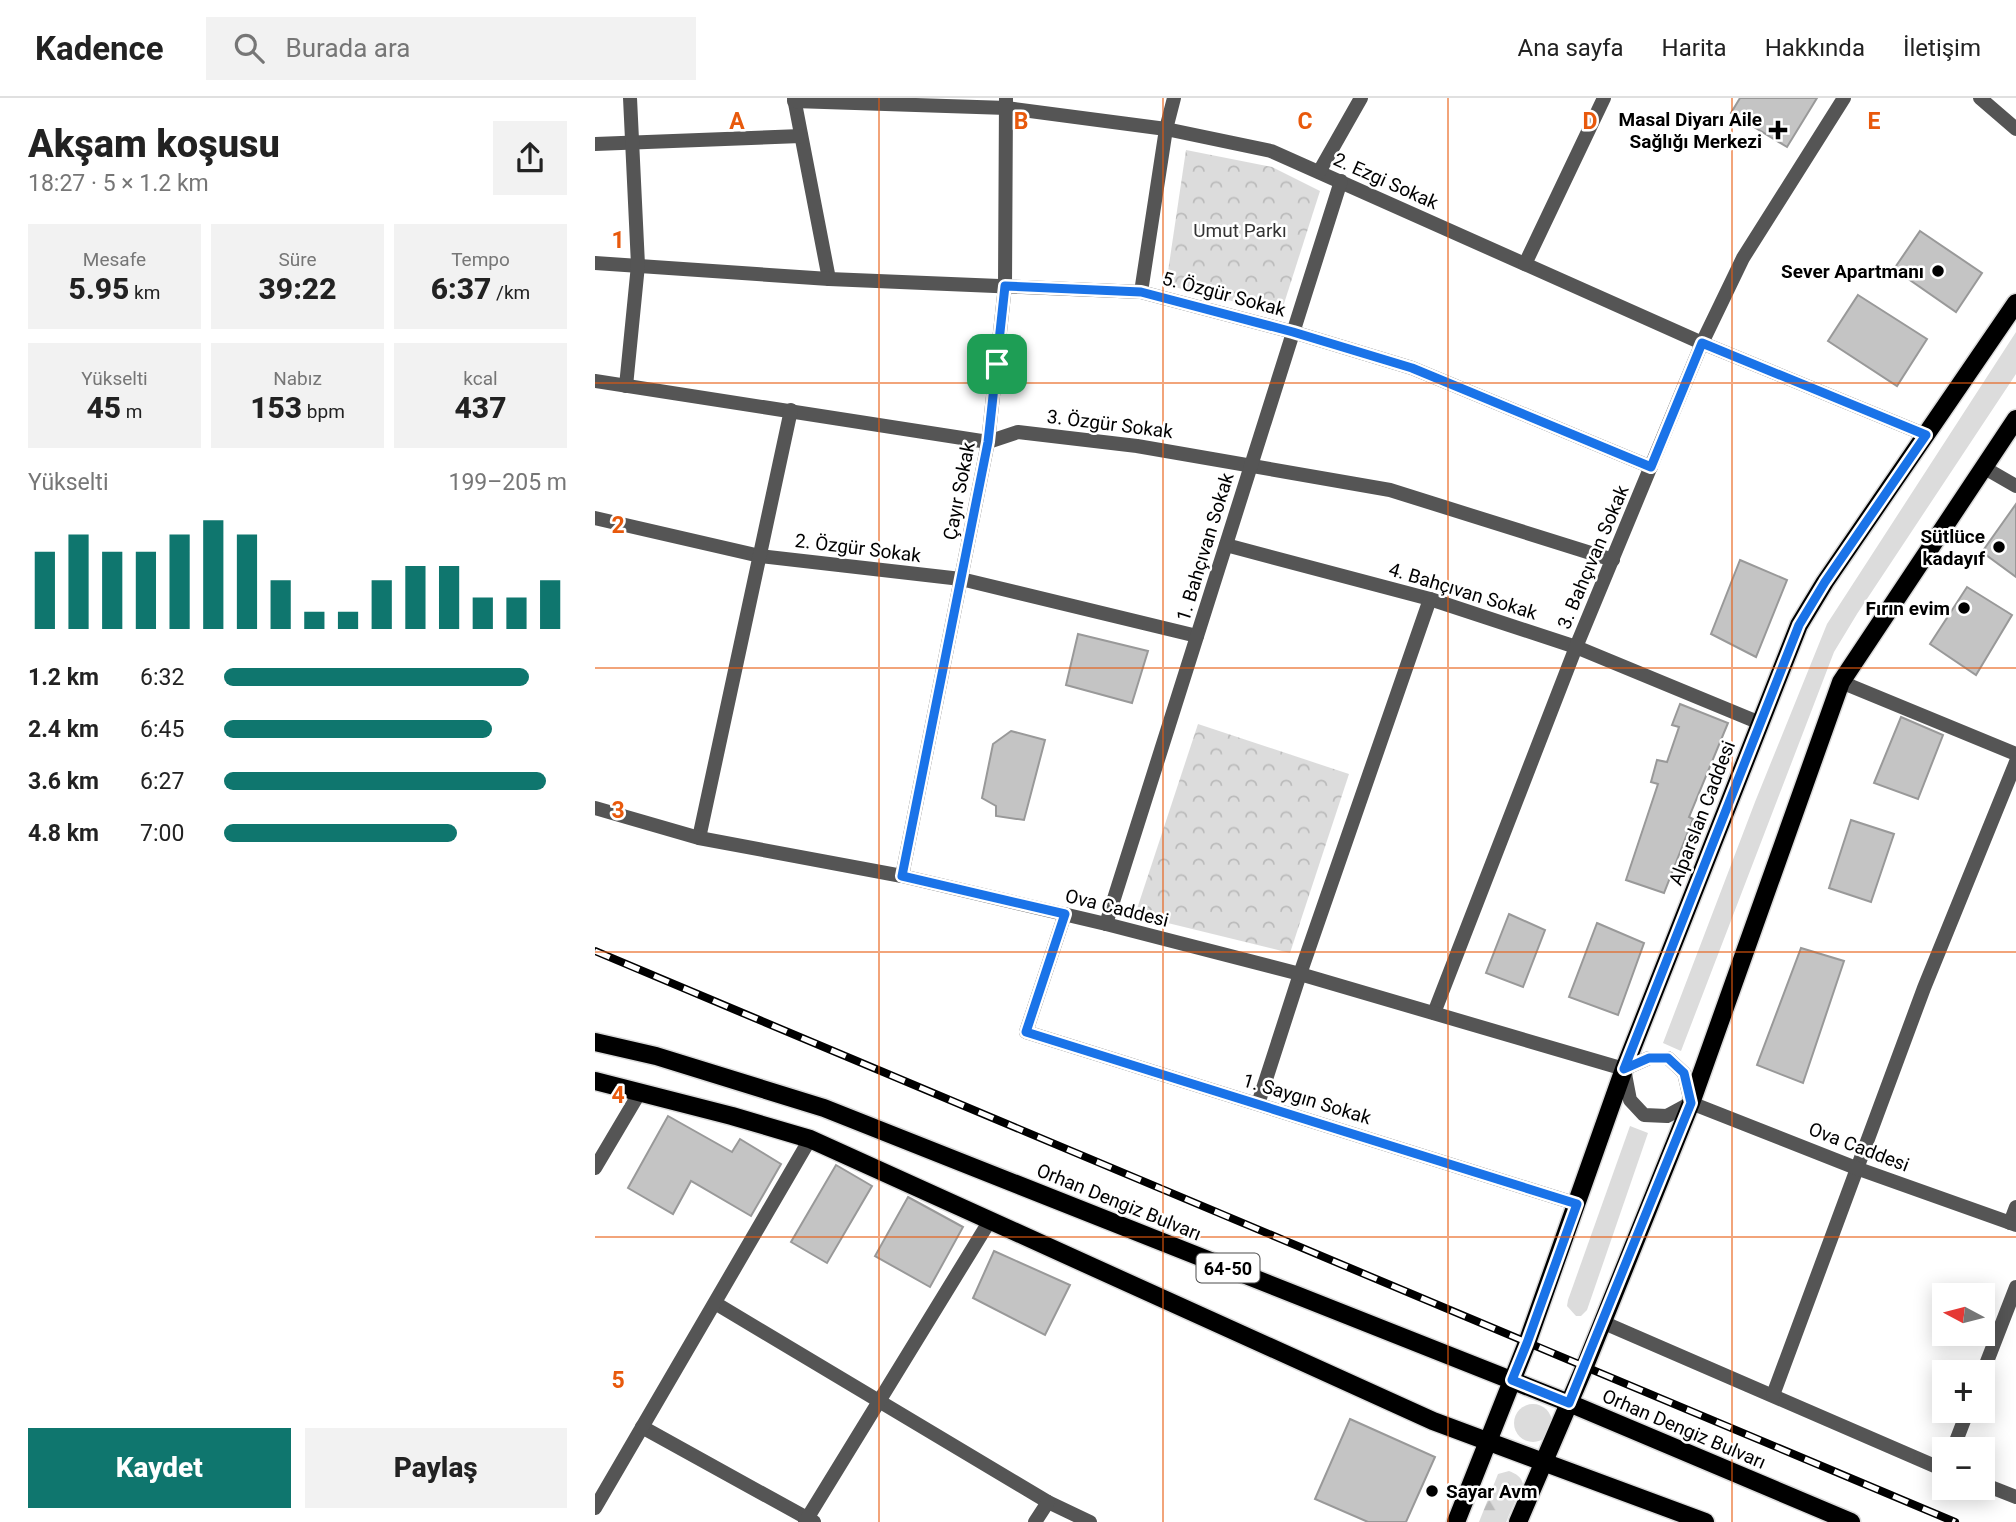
<!DOCTYPE html>
<html lang="tr">
<head>
<meta charset="utf-8">
<style>
  :root { --surface:#fff; --page:#f2f2f2; --text:#222; --muted:#767676; --line:#e0e0e0; --accent:#0f766e }
  body { margin:0; font-family:Roboto,sans-serif; background:var(--page); color:var(--text); height:100vh; display:flex; flex-direction:column; font-size:26px; white-space:nowrap }
  * { box-sizing:border-box; margin:0 }
  p { font-size:23px; color:var(--muted) }
  .icon { flex:none; width:38px; height:38px; fill:none; stroke:currentColor; stroke-width:2; stroke-linecap:round; stroke-linejoin:round }
  .map { position:relative; flex:1; overflow:hidden }
  .sheet { display:flex; flex-direction:column; background:var(--surface); width:595px }
  .sheet>* { flex:none }
  .needle { width:46px; rotate:277deg }
  .tools { position:absolute; left:1337px; top:1185px; display:grid; gap:14px }
  .tools a { display:grid; place-items:center; width:63px; height:63px; border-radius:0px; background:var(--surface); box-shadow:0 4px 18px #0003; font-size:35px }
  .pin { position:absolute; display:grid; place-items:center; width:60px; height:60px; color:#fff; margin:-30px; border-radius:14px; box-shadow:0 4px 10px #0006 }
  .round { display:grid; place-items:center; flex:none; width:74px; height:74px; border-radius:0px; background:var(--page) }
  .head { display:flex; align-items:center; justify-content:space-between; height:119px; padding:0 28px }
  h1 { font-size:38px; font-weight:800; line-height:52px }
  .stats { display:grid; grid-template-columns:repeat(3,1fr); gap:10px; height:119px; padding:7px 28px }
  .stats div { display:grid; align-content:center; border-radius:0px; background:var(--page); text-align:center }
  .stats b { font-size:30px; font-weight:800 }
  .stats small { font-size:19px; font-weight:400 }
  .stats p { font-size:19px }
  .chart { height:196px; padding:14px 28px }
  .chart p { display:flex; justify-content:space-between }
  .chart svg { width:100%; height:126px; margin-top:7px; stroke:var(--accent); stroke-width:6 }
  .button { display:flex; gap:14px; margin-top:auto; padding:14px 28px }
  .button a { flex:1; height:80px; border-radius:0px; background:var(--accent); color:#fff; font-size:28px; font-weight:800; line-height:80px; text-align:center }
  .button a+a { background:var(--page); color:var(--text) }
  ul { padding:0 28px; list-style:none; font-size:23px }
  li { display:grid; grid-template-columns:112px 84px 1fr; align-items:center; height:52px }
  li i { height:18px; border-radius:9px; background:var(--accent) }
  header { display:flex; align-items:center; gap:42px; box-sizing:border-box; height:98px; padding:0 35px; background:var(--surface); border-bottom:2px solid var(--line) }
  header strong { font-size:33px }
  nav { display:flex; gap:38px; margin-inline-start:auto; font-size:24px }
  .search { width:490px; height:63px; background:var(--page); display:flex; align-items:center; gap:18px; box-sizing:border-box; padding:0 24px; border-radius:0px; color:var(--muted); font-size:26px }
  main { display:flex; flex:1; min-height:0 }
  .map>svg:first-child { display:block }
  .grass { fill:#dcdcdc }
  .forest { fill:url(#forest-firs) }
  .park { fill:url(#park-crowns) }
  .building { fill:#c4c4c4; stroke:#999; stroke-width:2 }
  .lines { fill:none; stroke-linecap:round; stroke-linejoin:round }
  .primary-casing { stroke:#dbdbdb; stroke-width:21 }
  .minor { stroke:#555; stroke-width:14 }
  .tertiary { stroke:#555; stroke-width:14 }
  .primary { stroke:#000; stroke-width:18 }
  .rail-casing { stroke:#000; stroke-width:8 }
  .rail { stroke:#fff; stroke-width:5; stroke-dasharray:16; stroke-linecap:butt }
  .route-casing { stroke:#fff; stroke-width:14 }
  .route { stroke:#1a73e8; stroke-width:9 }
  .grid { fill:none; stroke:#e8590c; stroke-width:2; stroke-opacity:0.55 }
  .poi-dot { fill:#000; stroke:#fff; stroke-width:2.5 }
  .labels { text-anchor:middle; dominant-baseline:central; stroke-width:5; stroke-linejoin:round; paint-order:stroke }
  .shield { fill:#fff; stroke:#4c4c4c; stroke-width:2 }
  .shield-label { font-size:18px; font-weight:bold; fill:#000 }
  .poi-label { font-size:19px; font-weight:bold; fill:#000; stroke:#fff; text-anchor:end }
  .street-label { font-size:19px; fill:#000; stroke:#fff }
  .park-label { font-size:19px; fill:#333; stroke:#fff }
  .grid-label { font-size:23px; text-anchor:middle; font-weight:bold; fill:#e8590c; stroke:#fff; stroke-width:5; stroke-linejoin:round; paint-order:stroke }
</style>
</head>
<body>
<header>
<strong>Kadence</strong>
<div class="search"><svg class="icon" aria-label="search" viewBox="0 0 24 24"><circle cx="10" cy="10" r="6"/><path d="M15 15l6 6"/></svg>Burada ara</div>
<nav><a>Ana sayfa</a><a>Harita</a><a>Hakkında</a><a>İletişim</a></nav>
</header>
<main>
<section class="sheet">
<div class="head"><div><h1>Akşam koşusu</h1><p>18:27 · 5 × 1.2 km</p></div><a class="round"><svg class="icon" aria-label="share" viewBox="0 0 24 24"><path d="M12 15V3M7 8l5-5 5 5M5 13v7h14v-7"/></svg></a></div>
<div class="stats">
<div><p>Mesafe</p><b>5.95<small> km</small></b></div>
<div><p>Süre</p><b>39:22</b></div>
<div><p>Tempo</p><b>6:37<small> /km</small></b></div>
</div>
<div class="stats">
<div><p>Yükselti</p><b>45<small> m</small></b></div>
<div><p>Nabız</p><b>153<small> bpm</small></b></div>
<div><p>kcal</p><b>437</b></div>
</div>
<div class="chart"><p><span>Yükselti</span>199–205 m</p>
<svg viewBox="0 0 160 44" preserveAspectRatio="none"><path d="M5 44V17M15 44V11M25 44V17M35 44V17M45 44V11M55 44V6M65 44V11M75 44V27M85 44V38M95 44V38M105 44V27M115 44V22M125 44V22M135 44V33M145 44V33M155 44V27"/></svg>
</div>
<ul>
<li><b>1.2 km</b>6:32<i style="width:89%"></i></li>
<li><b>2.4 km</b>6:45<i style="width:78%"></i></li>
<li><b>3.6 km</b>6:27<i style="width:94%"></i></li>
<li><b>4.8 km</b>7:00<i style="width:68%"></i></li>
</ul>
<div class="button"><a>Kaydet</a><a>Paylaş</a></div>
</section>
<div class="map">
<svg width="1421" height="1424" viewBox="0 0 1421 1424">
  <defs>
    <pattern id="forest-firs" width="22" height="20" patternUnits="userSpaceOnUse" patternTransform="scale(1.75)"><rect width="22" height="20" fill="#dcdcdc"/><path d="M5 1l3.5 6h-7zM16 11l3.5 6h-7z" fill="#bbb"/></pattern>
    <pattern id="park-crowns" width="20" height="18" patternUnits="userSpaceOnUse" patternTransform="scale(1.75)"><rect width="20" height="18" fill="#dcdcdc"/><path d="M2 6a3 3 0 1 1 6 0M12 15a3 3 0 1 1 6 0" fill="none" stroke="#bbb"/></pattern>
  </defs>
  <rect width="100%" height="100%" fill="#fff"/>
  <!-- grass -->
  <g class="grass">
    <path d="M1421 234V276L1262 516 1239 554 1086 953 1068 945 1160 704 1232 526Z"/>
    <path d="M1035 1028 1053 1035 992 1212 986 1218H981L972 1208 973 1202Z"/>
    <circle cx="938" cy="1325" r="19"/>
  </g>
  <!-- forest -->
  <path class="forest" d="M914 1373C921 1376 926 1378 928 1386L911 1424H884L903 1376Z"/>
  <!-- park -->
  <g class="park">
    <path d="M591 52 677 69 725 93 686 215 571 187Z"/>
    <path d="M603 626 754 676 695 855 540 817Z"/>
  </g>
  <!-- building -->
  <g class="building">
    <path d="M1145 0H1222L1192 49 1136 15Z"/>
    <path d="M1325 133 1387 175 1361 214 1299 171Z"/>
    <path d="M1263 197 1332 241 1302 288 1233 243Z"/>
    <path d="M1421 406V479L1387 454Z"/>
    <path d="M1145 462 1192 482 1161 559 1116 536Z"/>
    <path d="M1372 489 1417 517 1381 577 1335 546Z"/>
    <path d="M483 536 553 553 537 605 471 587Z"/>
    <path d="M1085 606 1133 625 1094 719 1098 721 1069 795 1031 782 1063 686 1056 684 1062 662 1072 664 1084 629 1077 627Z"/>
    <path d="M1306 619 1348 637 1323 701 1279 685Z"/>
    <path d="M416 633 450 642 429 722 401 718V708L387 700 398 646Z"/>
    <path d="M1256 722 1299 736 1276 804 1234 790Z"/>
    <path d="M914 816 950 832 928 889 891 875Z"/>
    <path d="M1002 825 1049 845 1023 917 974 899Z"/>
    <path d="M1206 850 1249 863 1208 985 1162 967Z"/>
    <path d="M73 1018 137 1054 145 1041 186 1066 156 1118 96 1083 78 1116 33 1090Z"/>
    <path d="M241 1067 277 1088 232 1165 196 1144Z"/>
    <path d="M313 1099 368 1129 335 1189 280 1158Z"/>
    <path d="M399 1153 475 1187 450 1237 378 1200Z"/>
    <path d="M755 1321 840 1359 811 1424H773L720 1401Z"/>
  </g>
  <g class="lines">
    <defs>
      <g id="primary">
        <path d="M0 944 61 958 229 1010 974 1305 1256 1424"/>
        <path d="M0 983 137 1018 215 1041 838 1323 1110 1424"/>
        <path d="M861 1424 932 1245 1029 971 1204 527 1230 484 1421 205"/>
        <path d="M923 1424 990 1268 1096 1005 1246 584 1421 321"/>
      </g>
    </defs>
    <!-- primary casing -->
    <use href="#primary" class="primary-casing"/>
    <!-- minor -->
    <g class="minor">
      <path d="M199 0 234 181"/>
      <path d="M199 3 412 10 571 31 676 53 1107 245 1331 337"/>
      <path d="M0 46 206 38"/>
      <path d="M724 74 766 0"/>
      <path d="M0 165 234 181 546 194 698 234 817 270 1056 369"/>
      <path d="M930 166 1009 0"/>
      <path d="M546 194 571 31 579 0"/>
      <path d="M0 283 393 344 423 334 542 348 795 392 1018 462"/>
      <path d="M31 288 43 167 35 0"/>
      <path d="M1388 369 1421 388"/>
      <path d="M0 420 165 458 366 481 602 538"/>
      <path d="M631 447 835 501 981 549 1165 625"/>
      <path d="M1246 584 1421 656"/>
      <path d="M104 740 196 312"/>
      <path d="M307 778 393 344 410 188 411 0"/>
      <path d="M470 816 431 934 982 1106"/>
      <path d="M511 826 746 83"/>
      <path d="M839 915 981 549 1107 245 1148 160 1249 0"/>
      <path d="M663 1006 705 876 835 501"/>
      <path d="M0 1070 45 994"/>
      <path d="M1415 1125 1421 1109"/>
      <path d="M120 1205 453 1404 495 1424"/>
      <path d="M1007 1224 1349 1372"/>
      <path d="M1388 1274 1421 1189"/>
      <path d="M1178 1297 1329 890 1421 664"/>
      <path d="M47 1329 219 1424"/>
      <path d="M1358 1351 1373 1312"/>
      <path d="M1388 1386 1421 1399"/>
      <path d="M0 1410 215 1041"/>
      <path d="M210 1424 394 1124"/>
      <path d="M440 1424 453 1404"/>
    </g>
    <!-- tertiary -->
    <g class="tertiary">
      <path d="M1385 0 1421 31"/>
      <path d="M0 710 104 740 307 778 511 826 705 876 1029 971 1054 960H1073L1089 975 1096 1005"/>
      <path d="M1029 971 1035 1002 1049 1017 1072 1018 1096 1005"/>
      <path d="M1096 1005 1261 1070 1421 1127"/>
    </g>
    <!-- primary -->
    <use href="#primary" class="primary"/>
    <defs>
      <path id="rail" d="M0 853 1360 1424"/>
    </defs>
    <!-- rail casing -->
    <use href="#rail" class="rail-casing"/>
    <!-- rail -->
    <use href="#rail" class="rail"/>
  </g>
  <g class="lines">
    <defs>
      <path id="route" d="M410 188 546 194 698 234 817 270 1056 369 1107 245 1331 337 1230 484 1204 527 1029 971 1054 960H1073L1089 975 1096 1005 974 1305 917 1282 932 1245 982 1106 431 934 470 816 307 778 393 344Z"/>
    </defs>
    <!-- route casing -->
    <use href="#route" class="route-casing"/>
    <!-- route -->
    <use href="#route" class="route"/>
  </g>
  <!-- grid -->
  <path class="grid" d="M284 0V1424M568 0V1424M853 0V1424M1137 0V1424M0 285H1421M0 570H1421M0 854H1421M0 1139H1421"/>
  <!-- markers -->
  <g class="poi-dot">
    <path d="M1179.5 21.5h7v7h7v7h-7v7h-7v-7h-7v-7h7z"/>
    <circle cx="1343" cy="173" r="7"/>
    <circle cx="1404" cy="449" r="7"/>
    <circle cx="1369" cy="510" r="7"/>
    <circle cx="837" cy="1393" r="7"/>
  </g>
  <g class="labels">
    <!-- shield labels -->
    <rect class="shield" x="601.5" y="1155.5" width="63" height="29" rx="5"/>
    <g class="shield-label">
      <text x="633" y="1170">64-50</text>
    </g>
    <!-- poi labels -->
    <g class="poi-label">
      <text x="1167" y="21">Masal Diyarı Aile<tspan x="1167" dy="22">Sağlığı Merkezi</tspan></text>
      <text x="1329" y="173">Sever Apartmanı</text>
      <text x="1390" y="438">Sütlüce<tspan x="1390" dy="22">kadayıf</tspan></text>
      <text x="1355" y="510">Fırın evim</text>
      <text x="851" y="1393" text-anchor="start">Sayar Avm</text>
    </g>
    <!-- street labels -->
    <g class="street-label">
      <text transform="translate(791 83) rotate(24)">2. Ezgi Sokak</text>
      <text transform="translate(629 196) rotate(15)">5. Özgür Sokak</text>
      <text transform="translate(515 326) rotate(7)">3. Özgür Sokak</text>
      <text transform="translate(364 393) rotate(-79)">Çayır Sokak</text>
      <text transform="translate(610 449) rotate(-73)">1. Bahçıvan Sokak</text>
      <text transform="translate(263 450) rotate(7)">2. Özgür Sokak</text>
      <text transform="translate(998 459) rotate(-67)">3. Bahçıvan Sokak</text>
      <text transform="translate(868 493) rotate(17)">4. Bahçıvan Sokak</text>
      <text transform="translate(1107 715) rotate(-69)">Alparslan Caddesi</text>
      <text transform="translate(522 810) rotate(14)">Ova Caddesi</text>
      <text transform="translate(712 1001) rotate(17)">1. Saygın Sokak</text>
      <text transform="translate(1264 1049) rotate(21)">Ova Caddesi</text>
      <text transform="translate(524 1104) rotate(22)">Orhan Dengiz Bulvarı</text>
      <text transform="translate(1089 1331) rotate(23)">Orhan Dengiz Bulvarı</text>
    </g>
    <!-- park labels -->
    <g class="park-label">
      <text x="645" y="132">Umut Parkı</text>
    </g>
  </g>
  <g class="grid-label">
    <text x="142" y="31">A</text>
    <text x="426" y="31">B</text>
    <text x="710" y="31">C</text>
    <text x="995" y="31">D</text>
    <text x="1279" y="31">E</text>
    <text x="23" y="150">1</text>
    <text x="23" y="435">2</text>
    <text x="23" y="720">3</text>
    <text x="23" y="1005">4</text>
    <text x="23" y="1290">5</text>
  </g>
</svg>
<div class="tools">
<a><svg class="needle" viewBox="-14 -14 28 28"><path d="M0-13l5 13h-10z" fill="#e53935"/><path d="M0 13l5-13h-10z" fill="#767676"/></svg></a>
<a>+</a>
<a>−</a>
</div>
<div class="pin" style="left:402px;top:266px;background:#1e9e55"><svg class="icon" aria-label="arrive" viewBox="0 0 24 24"><path d="M6 21V4h12l-3 4 3 4H6"/></svg></div>
</div>
</main>
</body>
</html>
